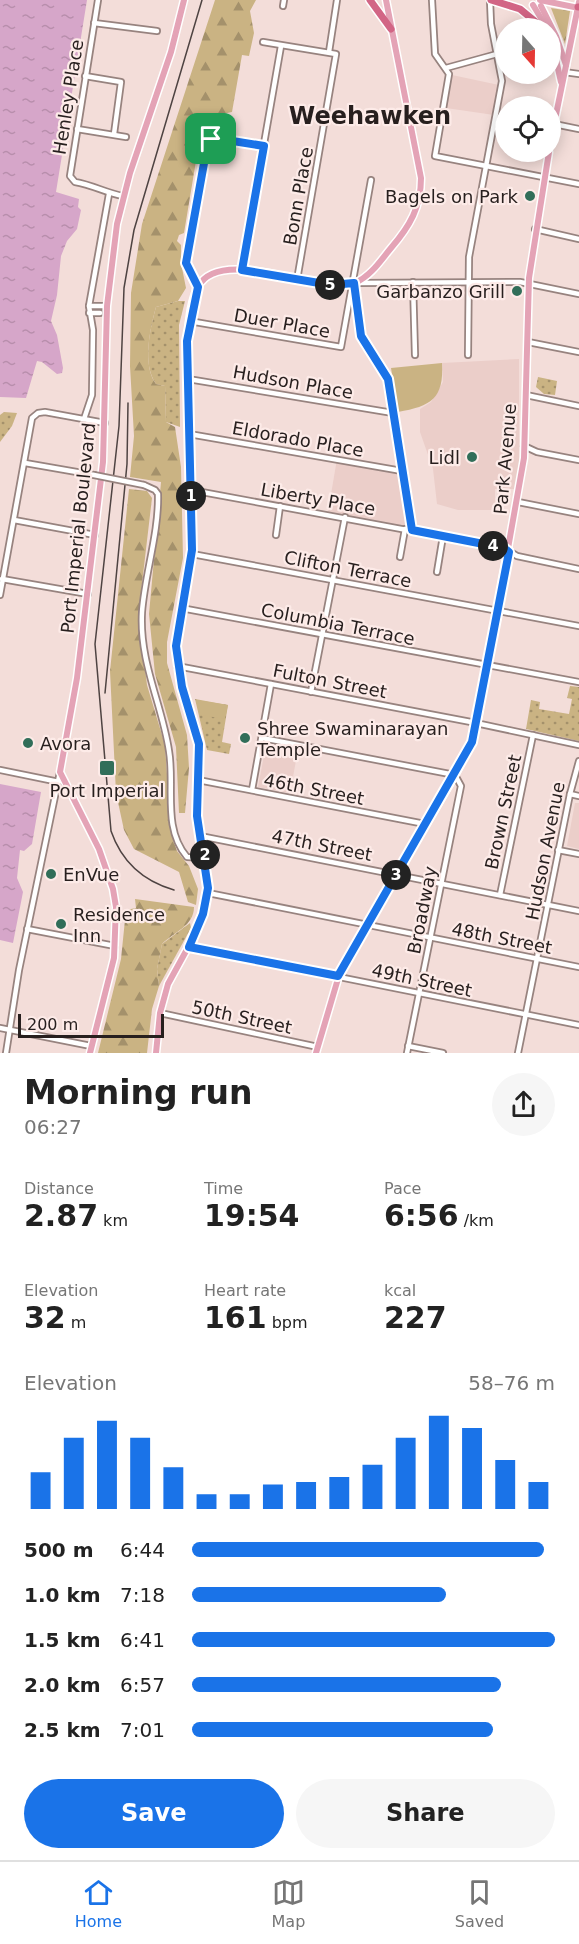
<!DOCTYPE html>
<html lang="en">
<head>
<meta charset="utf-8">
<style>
  :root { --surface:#fff; --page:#f6f6f6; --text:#222; --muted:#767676; --line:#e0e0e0; --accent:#1a73e8 }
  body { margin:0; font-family:"DejaVu Sans",sans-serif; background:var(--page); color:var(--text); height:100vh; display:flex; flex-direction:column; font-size:22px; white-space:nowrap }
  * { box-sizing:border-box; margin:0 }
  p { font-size:20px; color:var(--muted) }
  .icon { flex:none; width:33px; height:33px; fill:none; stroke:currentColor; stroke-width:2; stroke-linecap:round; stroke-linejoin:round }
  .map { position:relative; height:1053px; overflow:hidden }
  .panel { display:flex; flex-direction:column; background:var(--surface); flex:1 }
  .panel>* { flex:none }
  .needle { width:39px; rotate:160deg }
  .tools { position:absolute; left:495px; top:18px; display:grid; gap:12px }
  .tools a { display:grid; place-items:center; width:66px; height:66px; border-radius:50%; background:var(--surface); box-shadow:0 3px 15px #0003; font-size:30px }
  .scale { position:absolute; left:18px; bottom:15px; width:146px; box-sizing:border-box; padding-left:6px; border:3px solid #271f1e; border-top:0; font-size:16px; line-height:21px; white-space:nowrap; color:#271f1e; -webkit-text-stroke:4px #fdebe8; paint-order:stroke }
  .pin { position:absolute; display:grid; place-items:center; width:51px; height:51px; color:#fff; margin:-26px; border-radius:12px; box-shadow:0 3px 9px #0006 }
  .km { position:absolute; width:30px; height:30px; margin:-15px; border-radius:50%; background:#222; color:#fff; font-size:16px; line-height:30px; text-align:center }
  .round { display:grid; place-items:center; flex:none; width:63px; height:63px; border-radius:32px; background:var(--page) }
  .overview { display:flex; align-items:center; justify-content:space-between; height:102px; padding:0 24px }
  h1 { font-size:33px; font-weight:700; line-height:45px }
  .stats { display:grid; grid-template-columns:repeat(3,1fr); gap:9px; height:102px; padding:6px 24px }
  .stats div { display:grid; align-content:center }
  .stats b { font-size:30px; font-weight:700 }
  .stats small { font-size:16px; font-weight:400 }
  .stats p { font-size:16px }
  .chart { height:168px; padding:12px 24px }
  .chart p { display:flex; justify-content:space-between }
  .chart svg { width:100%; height:108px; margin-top:6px; stroke:var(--accent); stroke-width:6 }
  .action { display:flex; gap:12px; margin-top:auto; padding:12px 24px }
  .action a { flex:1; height:69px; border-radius:36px; background:var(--accent); color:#fff; font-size:24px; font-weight:700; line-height:69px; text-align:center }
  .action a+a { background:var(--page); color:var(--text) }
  ul { padding:0 24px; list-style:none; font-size:20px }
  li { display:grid; grid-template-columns:96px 72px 1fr; align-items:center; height:45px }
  li i { height:15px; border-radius:8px; background:var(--accent) }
  .menu { display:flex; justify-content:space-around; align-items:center; height:84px; border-top:2px solid var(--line); background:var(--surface); font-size:16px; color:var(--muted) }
  .menu a { display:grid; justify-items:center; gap:3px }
  .menu .current { color:var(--accent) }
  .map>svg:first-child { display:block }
  .built { fill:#ebcec9 }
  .grass { fill:url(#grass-dots) }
  .forest { fill:url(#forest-firs) }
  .pitch { fill:#cab383 }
  .water { fill:url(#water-ripples) }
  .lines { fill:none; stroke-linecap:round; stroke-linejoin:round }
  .minor-casing { stroke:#97837f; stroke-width:8 }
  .major-casing { stroke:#fff; stroke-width:9 }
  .highway-casing { stroke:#fff; stroke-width:10 }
  .minor { stroke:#fff; stroke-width:4.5 }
  .major { stroke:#e4a3b6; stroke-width:6 }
  .highway { stroke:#d26585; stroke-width:7 }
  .tram { stroke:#4e4342; stroke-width:1.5 }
  .minor-bridge-casing { stroke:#97837f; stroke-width:8; stroke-linecap:butt }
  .minor-bridge { stroke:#fff; stroke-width:4.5 }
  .route-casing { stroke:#fff; stroke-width:12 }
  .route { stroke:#1a73e8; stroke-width:8 }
  .poi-dot { fill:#316e59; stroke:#fdebe8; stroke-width:2 }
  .labels { text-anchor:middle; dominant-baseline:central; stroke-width:4.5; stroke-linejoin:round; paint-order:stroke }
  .street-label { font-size:18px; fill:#271f1e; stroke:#fdebe8 }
  .poi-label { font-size:18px; fill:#271f1e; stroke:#fdebe8; text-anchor:start }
  .district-label { font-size:24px; font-weight:bold; fill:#271f1e; stroke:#fdebe8 }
</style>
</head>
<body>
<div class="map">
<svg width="579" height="1053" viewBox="0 0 579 1053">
  <defs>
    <pattern id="grass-dots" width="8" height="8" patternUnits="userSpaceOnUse" patternTransform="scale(1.5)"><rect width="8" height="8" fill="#cab383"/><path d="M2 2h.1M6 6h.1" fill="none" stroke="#a4916b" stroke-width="1.8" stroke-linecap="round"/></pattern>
    <pattern id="forest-firs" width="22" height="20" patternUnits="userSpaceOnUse" patternTransform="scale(1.5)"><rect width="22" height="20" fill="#cab383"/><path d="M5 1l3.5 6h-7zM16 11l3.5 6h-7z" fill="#a4916b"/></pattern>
    <pattern id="water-ripples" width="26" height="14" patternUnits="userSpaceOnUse" patternTransform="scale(1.5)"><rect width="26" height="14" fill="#d6a6c9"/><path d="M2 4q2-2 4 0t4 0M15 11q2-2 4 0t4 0" fill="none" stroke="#b88eac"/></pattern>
  </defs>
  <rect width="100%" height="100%" fill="#f3ddd9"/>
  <!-- built -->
  <g class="built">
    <path d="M452 75 499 85 494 115 446 108Z"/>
    <path d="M519 359V466L516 489H495V510H458L437 504 433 469 420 432V409L431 402 443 382 442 363Z"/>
    <path d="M337 459 400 470 408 527 328 512Z"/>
    <path d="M266 745 298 750 290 793 258 787Z"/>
    <path d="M575 803H579V849L567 846Z"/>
  </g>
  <!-- grass -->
  <g class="grass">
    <path d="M178 301H185L179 325 180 427 166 422 165 386 156 384C142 364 150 329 156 307Z"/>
    <path d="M538 377 557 381 555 395 544 394 536 387Z"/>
    <path d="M4 412 17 413 12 426 0 442V415Z"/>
    <path d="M570 686 579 687V741L526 729 531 700 540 702 539 709 569 714 572 699 567 698Z"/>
    <path d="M195 699 228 705 222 742 231 744 229 754 207 750Z"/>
    <path d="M190 923 191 928 159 986 157 969 162 944Z"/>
  </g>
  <!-- forest -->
  <g class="forest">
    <path d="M215 0H256L250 11 254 33 249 56 242 55 232 112 213 116 201 131 184 233 179 235 177 241 181 245V263L186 288 178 301 156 307C150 329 142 365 156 384L165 386 166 422 175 427 181 467 183 558 167 642V663L187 735 189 768 185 813H179L176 747 155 674 149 614 161 482 130 477 134 436 130 366 131 293 142 224Z"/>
    <path d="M551 8 570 11 565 44Z"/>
    <path d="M129 489 147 491 152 498 139 609 142 644 147 685 165 745 171 833 177 851 189 866 198 889 196 905 188 902 179 872 134 849 124 830 116 793 110 671Z"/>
    <path d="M135 899 194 907C194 926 174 932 162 944L157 969 159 986 152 1009 147 1053H98L121 959 126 910 136 908Z"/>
  </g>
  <!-- pitch -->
  <g class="pitch">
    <path d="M442 363C444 399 431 406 398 412L391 368Z"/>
    <path d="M196 700 228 705 225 719 201 715Z"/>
  </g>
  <!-- water -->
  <g class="water">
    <path d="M0 0H87L56 192 79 199 78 207 81 210 77 229 67 241 61 256 57 295 51 321 57 335 63 368 62 373 57 374 42 362 37 361 26 398 0 397Z"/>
    <path d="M0 784 41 792 32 844 24 851 20 850 17 878 23 892 13 943 0 940Z"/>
  </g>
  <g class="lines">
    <defs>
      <g id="minor">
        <path d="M98 0 70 176 75 182C93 185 106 193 123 196"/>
        <path d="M432 0 435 54 449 74 435 156 579 184"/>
        <path d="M283 6 284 0"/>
        <path d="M94 23 157 31"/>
        <path d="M263 42 336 54 297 280"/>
        <path d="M329 52 337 0"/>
        <path d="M446 68 497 54"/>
        <path d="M564 72 579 74"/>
        <path d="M85 76 121 82 114 134"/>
        <path d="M554 124 579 129"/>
        <path d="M77 129 126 137"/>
        <path d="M535 229 579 239"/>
        <path d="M242 270 281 46"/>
        <path d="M413 282 415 355"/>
        <path d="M357 283 520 282 579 294"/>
        <path d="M198 287 186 263 208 141 214 138 264 146"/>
        <path d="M355 289 361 336 388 379 412 530"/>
        <path d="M89 306H107"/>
        <path d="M89 313H100"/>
        <path d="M189 321 341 347 371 180"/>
        <path d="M528 342 579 352"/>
        <path d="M468 355 469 257 502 81 491 24 490 0"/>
        <path d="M188 379 393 413"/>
        <path d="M526 395 579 406"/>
        <path d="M84 419 92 395 93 330 89 306 109 194"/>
        <path d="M189 434 402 471"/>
        <path d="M524 446 537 452 579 460"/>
        <path d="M25 463 94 475"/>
        <path d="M144 485 155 490 158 494C159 533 145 573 142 612 139 662 162 704 169 751 175 786 162 828 187 857L205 858"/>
        <path d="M191 490 504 548 517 556 579 569"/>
        <path d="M518 502 579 514"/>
        <path d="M14 520 95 535"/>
        <path d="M276 535 280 506"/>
        <path d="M192 554 579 626"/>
        <path d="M400 557 405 529"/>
        <path d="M437 572 443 536"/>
        <path d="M2 579 88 594"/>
        <path d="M0 595 32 418 38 413 45 412 105 423"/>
        <path d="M181 608 579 682"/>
        <path d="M177 666 471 722 579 745"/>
        <path d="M311 692 345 517"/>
        <path d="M262 738 455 775 461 786 407 1053"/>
        <path d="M0 770 59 782"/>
        <path d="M198 780 425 824"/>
        <path d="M252 790 271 684"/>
        <path d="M570 794 579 796"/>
        <path d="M200 836 579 911"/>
        <path d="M558 850 579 854"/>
        <path d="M208 893 579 967"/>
        <path d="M500 895 533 735"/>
        <path d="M27 929 115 946"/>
        <path d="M189 947 579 1025"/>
        <path d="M160 1013 318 1047"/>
        <path d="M0 1028 91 1046"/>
        <path d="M408 1046 443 1053"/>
        <path d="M6 1053 19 970 60 772"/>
        <path d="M518 1053 570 794 579 761"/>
      </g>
      <g id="major">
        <path d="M540 0 579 8"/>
        <path d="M533 5 547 28"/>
        <path d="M541 6 556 36 566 65"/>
        <path d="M551 37 561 82"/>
        <path d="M550 144 579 2"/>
        <path d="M90 1053 114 958 116 907 113 889 99 849 60 772 77 678 103 462 107 306 117 224 130 173 171 52 184 0"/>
        <path d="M156 1053 160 1013 168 984 197 931 208 893 205 858 197 816 199 744 182 687 176 646 192 550 187 341C189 324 190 302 198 287 215 254 281 277 310 282 324 284 342 288 355 283 371 276 381 260 391 248 410 226 421 207 421 178L386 0"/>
        <path d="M316 1053 340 972 455 775 472 742 476 729 524 458 529 278 549 152"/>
      </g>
      <g id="highway">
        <path d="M370 0 391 29"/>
        <path d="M491 0 520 9 543 28"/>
        <path d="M578 7H579"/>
        <path d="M550 36 551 37"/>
      </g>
    </defs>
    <!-- minor casing -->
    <use href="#minor" class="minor-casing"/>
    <!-- major casing -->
    <use href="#major" class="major-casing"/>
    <!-- highway casing -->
    <use href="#highway" class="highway-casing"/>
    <!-- minor -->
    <use href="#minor" class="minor"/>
    <!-- major -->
    <use href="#major" class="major"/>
    <!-- highway -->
    <use href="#highway" class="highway"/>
    <!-- tram -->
    <g class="tram">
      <path d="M105 693 127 464 128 403"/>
      <path d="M174 890C143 881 122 863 111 831L95 644 119 426 124 288 134 230 202 0"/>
    </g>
    <defs>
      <path id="minor-bridge" d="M94 475 144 485"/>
    </defs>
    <!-- minor-bridge casing -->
    <use href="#minor-bridge" class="minor-bridge-casing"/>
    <!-- minor-bridge -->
    <use href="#minor-bridge" class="minor-bridge"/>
  </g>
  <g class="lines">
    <defs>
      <path id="route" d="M214 138 264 146 242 270 331 285 354 283 361 336 388 379 412 530 504 548 509 552 472 742 338 976 189 947 203 914 208 888 197 816 199 744 182 687 176 646 192 550 187 341 198 287 186 263 208 141Z"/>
    </defs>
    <!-- route casing -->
    <use href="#route" class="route-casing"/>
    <!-- route -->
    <use href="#route" class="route"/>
  </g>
  <!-- markers -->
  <g class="poi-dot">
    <circle cx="530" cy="196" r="6"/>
    <circle cx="517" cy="291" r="6"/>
    <circle cx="472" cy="457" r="6"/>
    <circle cx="245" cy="738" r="6"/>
    <circle cx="28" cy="743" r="6"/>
    <rect x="99" y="760" width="16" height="16" rx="3"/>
    <circle cx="51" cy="874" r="6"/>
    <circle cx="61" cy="924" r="6"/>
  </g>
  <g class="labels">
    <!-- street labels -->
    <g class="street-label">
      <text transform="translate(68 97) rotate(-81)">Henley Place</text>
      <text transform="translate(298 196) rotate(-80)">Bonn Place</text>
      <text transform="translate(282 323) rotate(10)">Duer Place</text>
      <text transform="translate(293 382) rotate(10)">Hudson Place</text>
      <text transform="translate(298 439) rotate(10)">Eldorado Place</text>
      <text transform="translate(505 459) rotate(-85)">Park Avenue</text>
      <text transform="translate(318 499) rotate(10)">Liberty Place</text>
      <text transform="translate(78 528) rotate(-84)">Port Imperial Boulevard</text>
      <text transform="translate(348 569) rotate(11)">Clifton Terrace</text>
      <text transform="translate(338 624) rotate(11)">Columbia Terrace</text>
      <text transform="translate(330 681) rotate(11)">Fulton Street</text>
      <text transform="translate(314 789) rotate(11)">46th Street</text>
      <text transform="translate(503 812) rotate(-78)">Brown Street</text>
      <text transform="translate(322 845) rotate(11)">47th Street</text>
      <text transform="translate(545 851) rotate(-79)">Hudson Avenue</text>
      <text transform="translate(422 910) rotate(-79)">Broadway</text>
      <text transform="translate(502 938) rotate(11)">48th Street</text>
      <text transform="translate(422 980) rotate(12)">49th Street</text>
      <text transform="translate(242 1017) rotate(12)">50th Street</text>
    </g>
    <!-- poi labels -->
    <g class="poi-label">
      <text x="518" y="196" text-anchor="end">Bagels on Park</text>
      <text x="505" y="291" text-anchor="end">Garbanzo Grill</text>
      <text x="460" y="457" text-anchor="end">Lidl</text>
      <text x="257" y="728">Shree Swaminarayan<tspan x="257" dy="21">Temple</tspan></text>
      <text x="40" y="743">Avora</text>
      <text x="107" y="790" text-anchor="middle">Port Imperial</text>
      <text x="63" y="874">EnVue</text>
      <text x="73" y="914">Residence<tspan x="73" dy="21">Inn</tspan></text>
    </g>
    <!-- district labels -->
    <g class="district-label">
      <text x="370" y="116">Weehawken</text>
    </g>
  </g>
</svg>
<div class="tools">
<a><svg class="needle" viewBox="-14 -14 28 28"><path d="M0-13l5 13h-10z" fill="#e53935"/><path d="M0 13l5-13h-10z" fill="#767676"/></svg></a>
<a><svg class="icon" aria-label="locate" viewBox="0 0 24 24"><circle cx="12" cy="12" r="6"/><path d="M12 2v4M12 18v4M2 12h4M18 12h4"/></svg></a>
</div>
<div class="scale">200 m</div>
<div class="pin" style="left:211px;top:139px;background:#1e9e55"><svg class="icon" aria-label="arrive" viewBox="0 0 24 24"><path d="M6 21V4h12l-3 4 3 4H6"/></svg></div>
<b class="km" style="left:191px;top:496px">1</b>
<b class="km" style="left:205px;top:855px">2</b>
<b class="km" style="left:396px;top:875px">3</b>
<b class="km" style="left:493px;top:546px">4</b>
<b class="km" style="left:330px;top:285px">5</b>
</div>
<section class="panel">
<div class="overview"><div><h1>Morning run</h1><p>06:27</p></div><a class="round"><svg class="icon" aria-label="share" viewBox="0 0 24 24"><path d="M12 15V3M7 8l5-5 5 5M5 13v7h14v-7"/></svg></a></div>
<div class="stats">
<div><p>Distance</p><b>2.87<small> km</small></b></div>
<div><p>Time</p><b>19:54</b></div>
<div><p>Pace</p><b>6:56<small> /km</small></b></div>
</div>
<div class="stats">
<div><p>Elevation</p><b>32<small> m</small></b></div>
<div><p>Heart rate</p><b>161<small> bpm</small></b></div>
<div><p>kcal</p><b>227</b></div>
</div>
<div class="chart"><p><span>Elevation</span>58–76 m</p>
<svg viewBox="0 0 160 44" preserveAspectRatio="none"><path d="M5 44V29M15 44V15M25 44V8M35 44V15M45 44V27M55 44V38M65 44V38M75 44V34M85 44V33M95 44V31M105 44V26M115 44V15M125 44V6M135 44V11M145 44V24M155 44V33"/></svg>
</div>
<ul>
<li><b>500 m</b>6:44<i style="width:97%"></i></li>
<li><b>1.0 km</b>7:18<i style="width:70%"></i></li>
<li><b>1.5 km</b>6:41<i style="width:100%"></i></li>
<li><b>2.0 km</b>6:57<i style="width:85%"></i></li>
<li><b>2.5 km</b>7:01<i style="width:83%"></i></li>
</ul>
<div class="action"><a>Save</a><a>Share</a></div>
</section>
<nav class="menu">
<a class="current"><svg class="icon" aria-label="home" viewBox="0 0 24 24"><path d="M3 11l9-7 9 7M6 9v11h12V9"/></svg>Home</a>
<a><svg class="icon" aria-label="map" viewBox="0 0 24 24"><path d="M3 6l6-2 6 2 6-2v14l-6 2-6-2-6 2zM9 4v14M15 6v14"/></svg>Map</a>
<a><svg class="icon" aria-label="saved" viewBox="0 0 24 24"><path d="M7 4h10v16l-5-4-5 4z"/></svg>Saved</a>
</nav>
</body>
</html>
